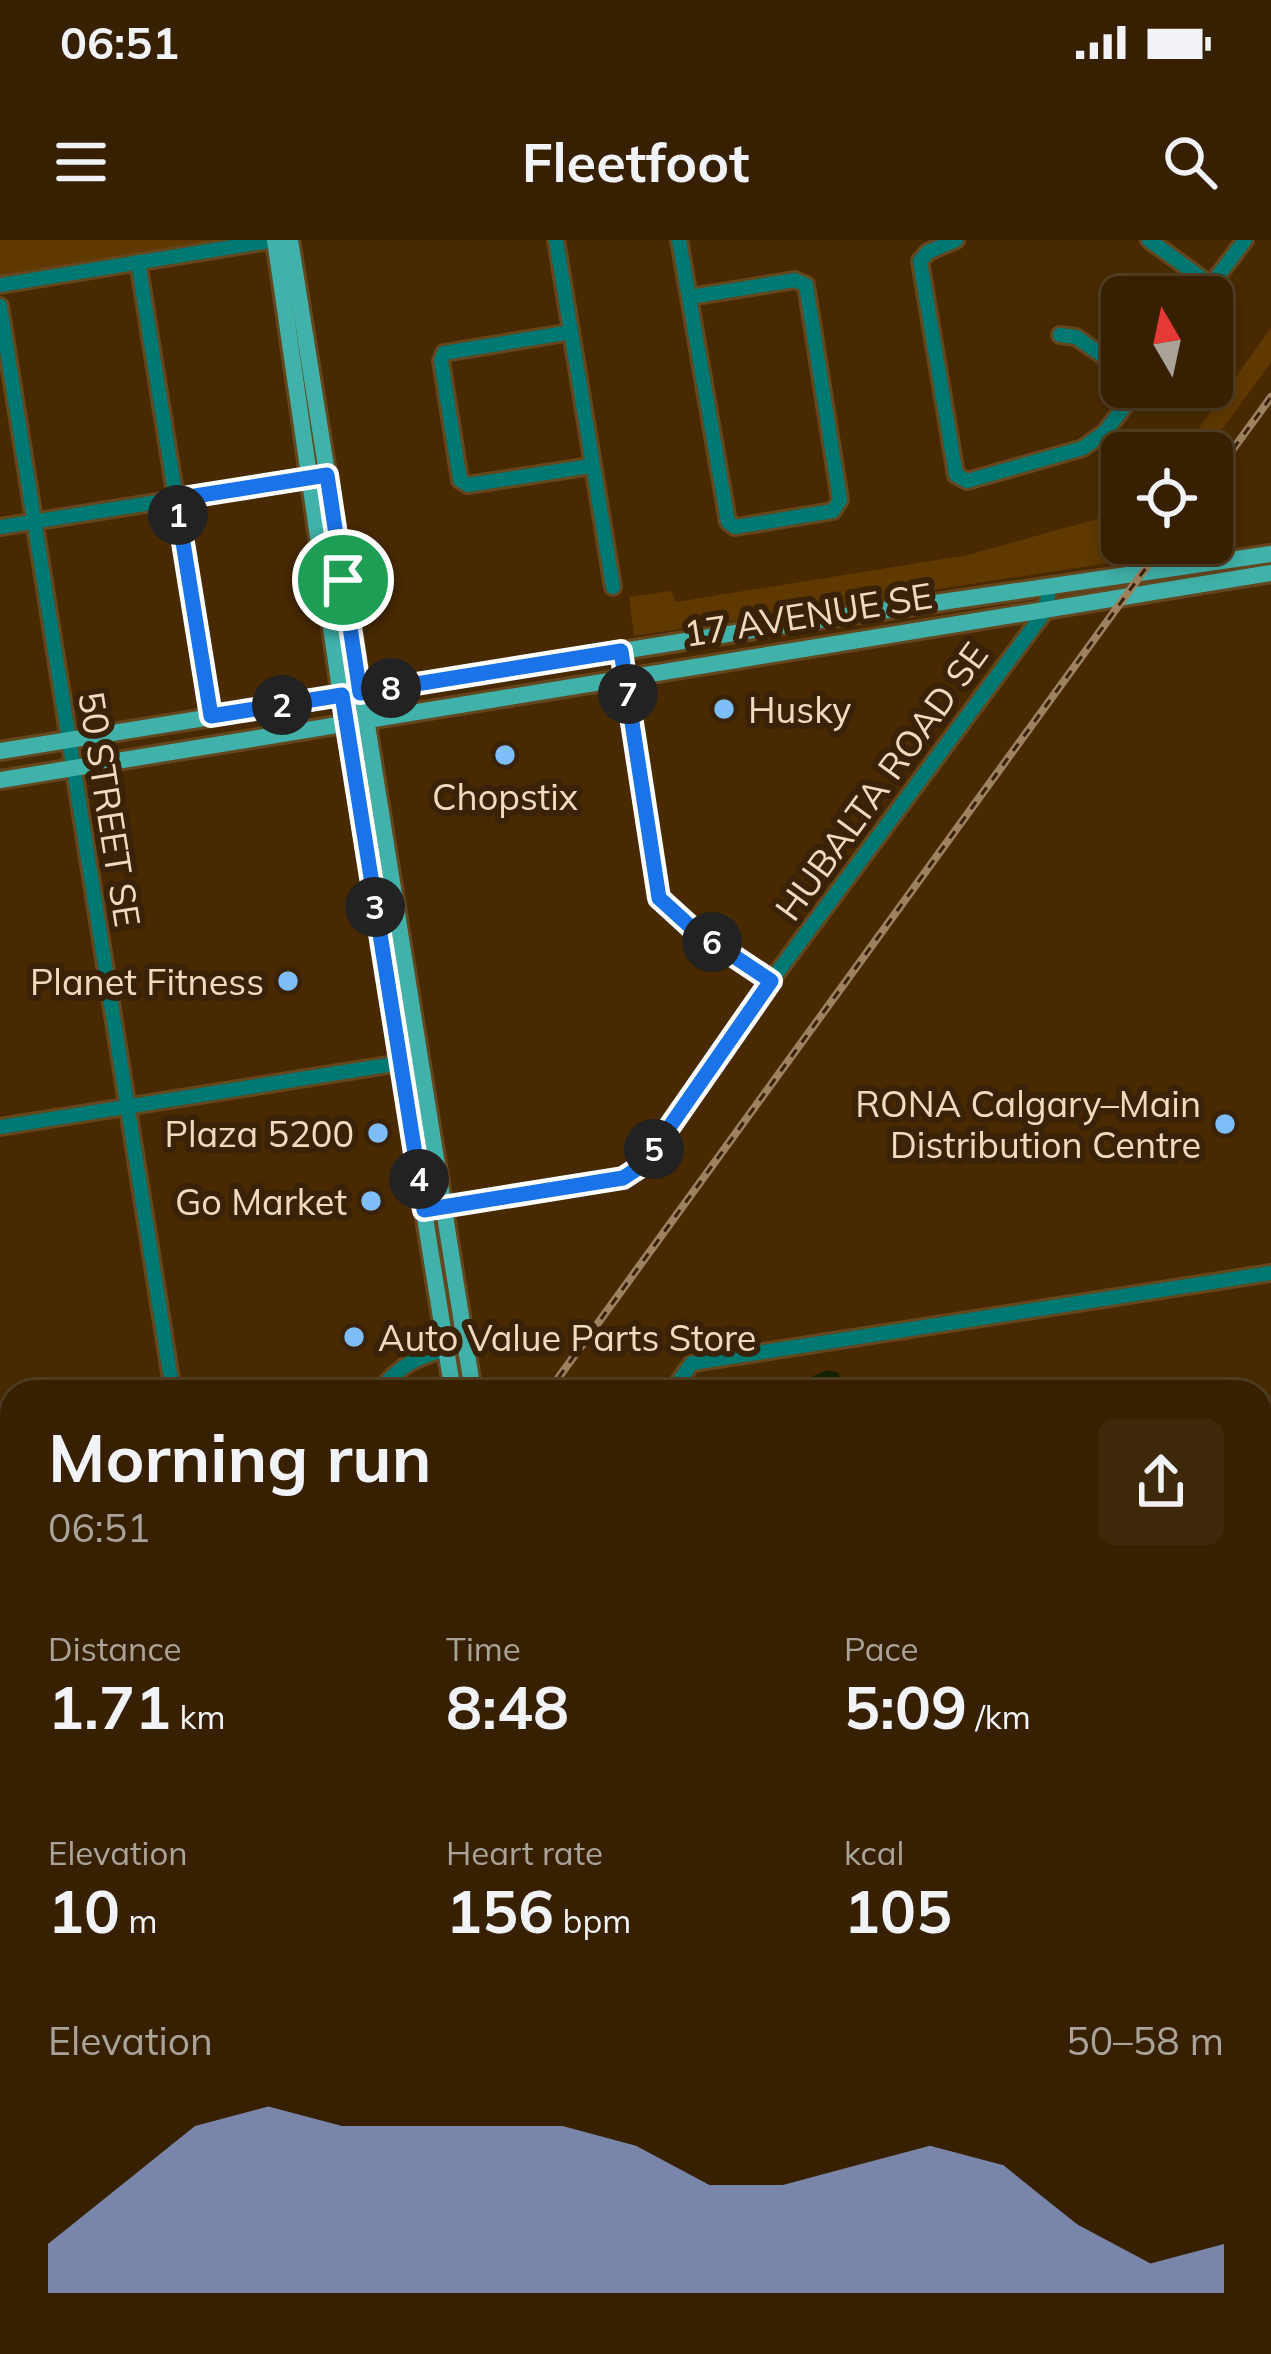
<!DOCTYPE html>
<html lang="en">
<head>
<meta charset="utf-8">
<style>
  :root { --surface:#372000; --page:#3e280a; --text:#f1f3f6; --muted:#aaa399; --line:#513e22; --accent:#95b2f1 }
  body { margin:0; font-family:Mulish,sans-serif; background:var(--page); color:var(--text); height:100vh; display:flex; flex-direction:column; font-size:45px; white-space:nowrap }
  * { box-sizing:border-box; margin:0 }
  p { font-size:39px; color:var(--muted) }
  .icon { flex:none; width:66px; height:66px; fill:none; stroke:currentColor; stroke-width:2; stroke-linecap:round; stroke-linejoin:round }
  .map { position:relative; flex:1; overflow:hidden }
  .details { position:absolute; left:0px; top:1140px; width:1272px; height:975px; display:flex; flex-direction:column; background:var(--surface); border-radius:36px 36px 0 0; box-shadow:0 6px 18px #0003,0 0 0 3px var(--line) }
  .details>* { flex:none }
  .needle { width:78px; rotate:351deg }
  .buttons { position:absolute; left:1101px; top:36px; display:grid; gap:24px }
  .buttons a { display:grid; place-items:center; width:132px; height:132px; border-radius:18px; background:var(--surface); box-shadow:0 6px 18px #0003,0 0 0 3px var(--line); font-size:60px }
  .pin { position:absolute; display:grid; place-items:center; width:102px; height:102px; color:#fff; margin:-51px; border:6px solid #fff; border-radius:50%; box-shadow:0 3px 12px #0007 }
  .km { position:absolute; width:60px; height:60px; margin:-30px; border-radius:50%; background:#222; color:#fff; font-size:33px; line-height:60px; text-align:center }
  .round { display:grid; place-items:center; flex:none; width:126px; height:126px; border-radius:18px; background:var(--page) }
  .overview { display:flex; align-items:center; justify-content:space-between; height:204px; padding:0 48px }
  h1 { font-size:66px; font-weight:700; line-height:90px }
  .figures { display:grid; grid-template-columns:repeat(3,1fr); gap:18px; height:204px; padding:12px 48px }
  .figures div { display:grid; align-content:center }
  .figures b { font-size:60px; font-weight:700 }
  .figures small { font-size:33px; font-weight:400 }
  .figures p { font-size:33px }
  .chart { height:336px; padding:24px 48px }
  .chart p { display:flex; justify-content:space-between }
  .chart svg { width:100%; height:216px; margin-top:12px; fill:var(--accent); opacity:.7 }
  .status { display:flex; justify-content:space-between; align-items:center; height:84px; padding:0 60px; background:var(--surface); direction:ltr }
  .status svg { height:33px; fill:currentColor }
  header { display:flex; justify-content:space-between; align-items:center; height:156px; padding:0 48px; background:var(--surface); font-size:54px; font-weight:700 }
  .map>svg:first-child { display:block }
  .green { fill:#603901 }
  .water { fill:#162302 }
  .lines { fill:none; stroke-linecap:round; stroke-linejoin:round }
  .minor-casing { stroke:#64461f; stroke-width:20 }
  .major-casing { stroke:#64461f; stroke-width:22 }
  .minor { stroke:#007972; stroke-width:14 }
  .major { stroke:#40b2a9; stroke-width:16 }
  .rail-casing { stroke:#9e8260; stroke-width:8 }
  .rail { stroke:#392207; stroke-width:3; stroke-dasharray:9; stroke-linecap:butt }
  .route-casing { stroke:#fff; stroke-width:24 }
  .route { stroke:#1a73e8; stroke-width:15 }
  .poi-dot { fill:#7dbef9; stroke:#392207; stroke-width:4.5 }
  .labels { text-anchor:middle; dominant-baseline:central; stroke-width:12; stroke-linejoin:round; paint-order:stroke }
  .street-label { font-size:36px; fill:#f2dac0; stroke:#392207 }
  .poi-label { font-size:36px; fill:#f2dac0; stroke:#392207; text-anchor:end }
</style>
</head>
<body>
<div class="status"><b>06:51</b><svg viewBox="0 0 49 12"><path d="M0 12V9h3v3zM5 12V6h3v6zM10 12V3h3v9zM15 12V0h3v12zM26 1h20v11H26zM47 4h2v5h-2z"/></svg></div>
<header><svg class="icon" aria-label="menu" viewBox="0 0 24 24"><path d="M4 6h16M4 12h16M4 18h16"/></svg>Fleetfoot<svg class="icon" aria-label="search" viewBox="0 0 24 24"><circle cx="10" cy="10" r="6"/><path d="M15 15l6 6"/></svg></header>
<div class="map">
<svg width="1271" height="2114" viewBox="0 0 1271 2114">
  <rect width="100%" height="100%" fill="#492a00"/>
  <!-- green -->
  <g class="green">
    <path d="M0 0H221L0 35Z"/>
    <path d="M1271 88V122L1205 213H1181Z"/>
    <path d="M1122 272V303H1139L1127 319 1121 321 634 396 629 357 671 351 676 362 968 315Z"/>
  </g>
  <!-- water -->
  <path class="water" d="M827 1130 839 1133 840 1139 828 1152H725L729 1147 759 1144 766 1139 811 1137Z"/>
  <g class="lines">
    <defs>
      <g id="minor">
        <path d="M556 0 613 347"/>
        <path d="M679 0 728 282 735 287 833 271 840 260 806 45 795 40 690 57"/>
        <path d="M956 0 928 12 920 21 956 235 967 241 1083 208 1105 192 1139 147"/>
        <path d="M1149 0 1211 45"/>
        <path d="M138 22 211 476"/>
        <path d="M0 45 275 0"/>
        <path d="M1202 57 1245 0"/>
        <path d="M0 66 173 1152"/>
        <path d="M571 92 444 113 441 121 460 240 468 245 591 226"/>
        <path d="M1060 95 1076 97 1122 129"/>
        <path d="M0 287 315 237"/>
        <path d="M621 411 659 658 693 689 771 741"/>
        <path d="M0 887 419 820"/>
        <path d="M424 971 623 938 643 924 771 741 1046 370 1049 348"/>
        <path d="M379 1152C398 1125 422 1114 454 1108"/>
        <path d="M671 1152 692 1123 1271 1033"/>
        <path d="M0 1251 12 1249"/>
        <path d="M0 1670 12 1654"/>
      </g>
      <g id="major">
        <path d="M275 0 339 442 453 1152"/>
        <path d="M290 0 473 1152"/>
        <path d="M0 511 778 386 1271 314"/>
        <path d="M0 540 1271 333"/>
        <path d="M604 2103 606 2114"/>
        <path d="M625 2103 627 2114"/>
      </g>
    </defs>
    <!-- minor casing -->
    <use href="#minor" class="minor-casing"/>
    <!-- major casing -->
    <use href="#major" class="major-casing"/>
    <!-- minor -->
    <use href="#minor" class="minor"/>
    <!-- major -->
    <use href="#major" class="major"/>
    <defs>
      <g id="rail">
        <path d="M1212 238 1271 157"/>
        <path d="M548 1152 1164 303"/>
        <path d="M0 1908 12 1891"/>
      </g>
    </defs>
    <!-- rail casing -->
    <use href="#rail" class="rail-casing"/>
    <!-- rail -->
    <use href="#rail" class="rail"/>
  </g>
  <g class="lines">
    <defs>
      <path id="route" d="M327 235 360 453 621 411 659 658 693 689 771 741 643 925 623 938 424 970 342 455 211 476 176 259Z"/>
    </defs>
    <!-- route casing -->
    <use href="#route" class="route-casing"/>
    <!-- route -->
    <use href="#route" class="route"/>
  </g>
  <!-- markers -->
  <g class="poi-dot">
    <circle cx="724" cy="469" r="12"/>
    <circle cx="505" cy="515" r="12"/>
    <circle cx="288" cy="741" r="12"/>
    <circle cx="1225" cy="884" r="12"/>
    <circle cx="378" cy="893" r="12"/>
    <circle cx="371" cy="961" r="12"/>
    <circle cx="354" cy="1097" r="12"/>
  </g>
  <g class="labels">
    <!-- street labels -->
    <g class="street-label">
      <text transform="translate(808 374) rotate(-9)">17 AVENUE SE</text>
      <text transform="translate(881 541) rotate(-54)">HUBALTA ROAD SE</text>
      <text transform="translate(110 569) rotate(81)">50 STREET SE</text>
    </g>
    <!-- poi labels -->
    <g class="poi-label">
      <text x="748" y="469" text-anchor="start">Husky</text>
      <text x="505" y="556" text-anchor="middle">Chopstix</text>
      <text x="264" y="741">Planet Fitness</text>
      <text x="1201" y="863">RONA Calgary–Main<tspan x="1201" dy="41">Distribution Centre</tspan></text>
      <text x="354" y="893">Plaza 5200</text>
      <text x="347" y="961">Go Market</text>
      <text x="378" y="1097" text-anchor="start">Auto Value Parts Store</text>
    </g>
  </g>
</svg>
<div class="buttons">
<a><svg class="needle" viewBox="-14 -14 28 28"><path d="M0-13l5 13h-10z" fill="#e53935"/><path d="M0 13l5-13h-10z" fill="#aaa399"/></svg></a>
<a><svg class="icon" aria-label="locate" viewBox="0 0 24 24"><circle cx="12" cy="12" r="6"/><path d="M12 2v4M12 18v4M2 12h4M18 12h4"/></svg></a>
</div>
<div class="pin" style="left:343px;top:340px;background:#1e9e55"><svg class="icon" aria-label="arrive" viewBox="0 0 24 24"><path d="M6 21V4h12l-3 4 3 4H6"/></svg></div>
<b class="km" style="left:178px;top:275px">1</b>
<b class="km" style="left:282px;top:465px">2</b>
<b class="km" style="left:375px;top:667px">3</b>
<b class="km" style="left:419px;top:939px">4</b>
<b class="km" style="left:654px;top:909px">5</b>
<b class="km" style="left:712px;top:702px">6</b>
<b class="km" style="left:628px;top:454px">7</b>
<b class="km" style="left:391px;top:448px">8</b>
<section class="details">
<div class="overview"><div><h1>Morning run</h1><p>06:51</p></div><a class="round"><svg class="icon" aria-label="share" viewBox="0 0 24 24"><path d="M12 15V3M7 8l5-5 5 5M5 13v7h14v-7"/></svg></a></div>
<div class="figures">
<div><p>Distance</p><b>1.71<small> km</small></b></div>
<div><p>Time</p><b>8:48</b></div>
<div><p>Pace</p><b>5:09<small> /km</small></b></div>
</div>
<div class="figures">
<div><p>Elevation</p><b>10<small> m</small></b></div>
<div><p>Heart rate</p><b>156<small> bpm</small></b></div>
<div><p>kcal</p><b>105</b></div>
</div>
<div class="chart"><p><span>Elevation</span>50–58 m</p>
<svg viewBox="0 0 160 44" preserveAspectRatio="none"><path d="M0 44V34L10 22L20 10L30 6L40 10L50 10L60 10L70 10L80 14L90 22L100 22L110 18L120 14L130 18L140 30L150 38L160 34V44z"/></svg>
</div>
</section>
</div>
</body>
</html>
